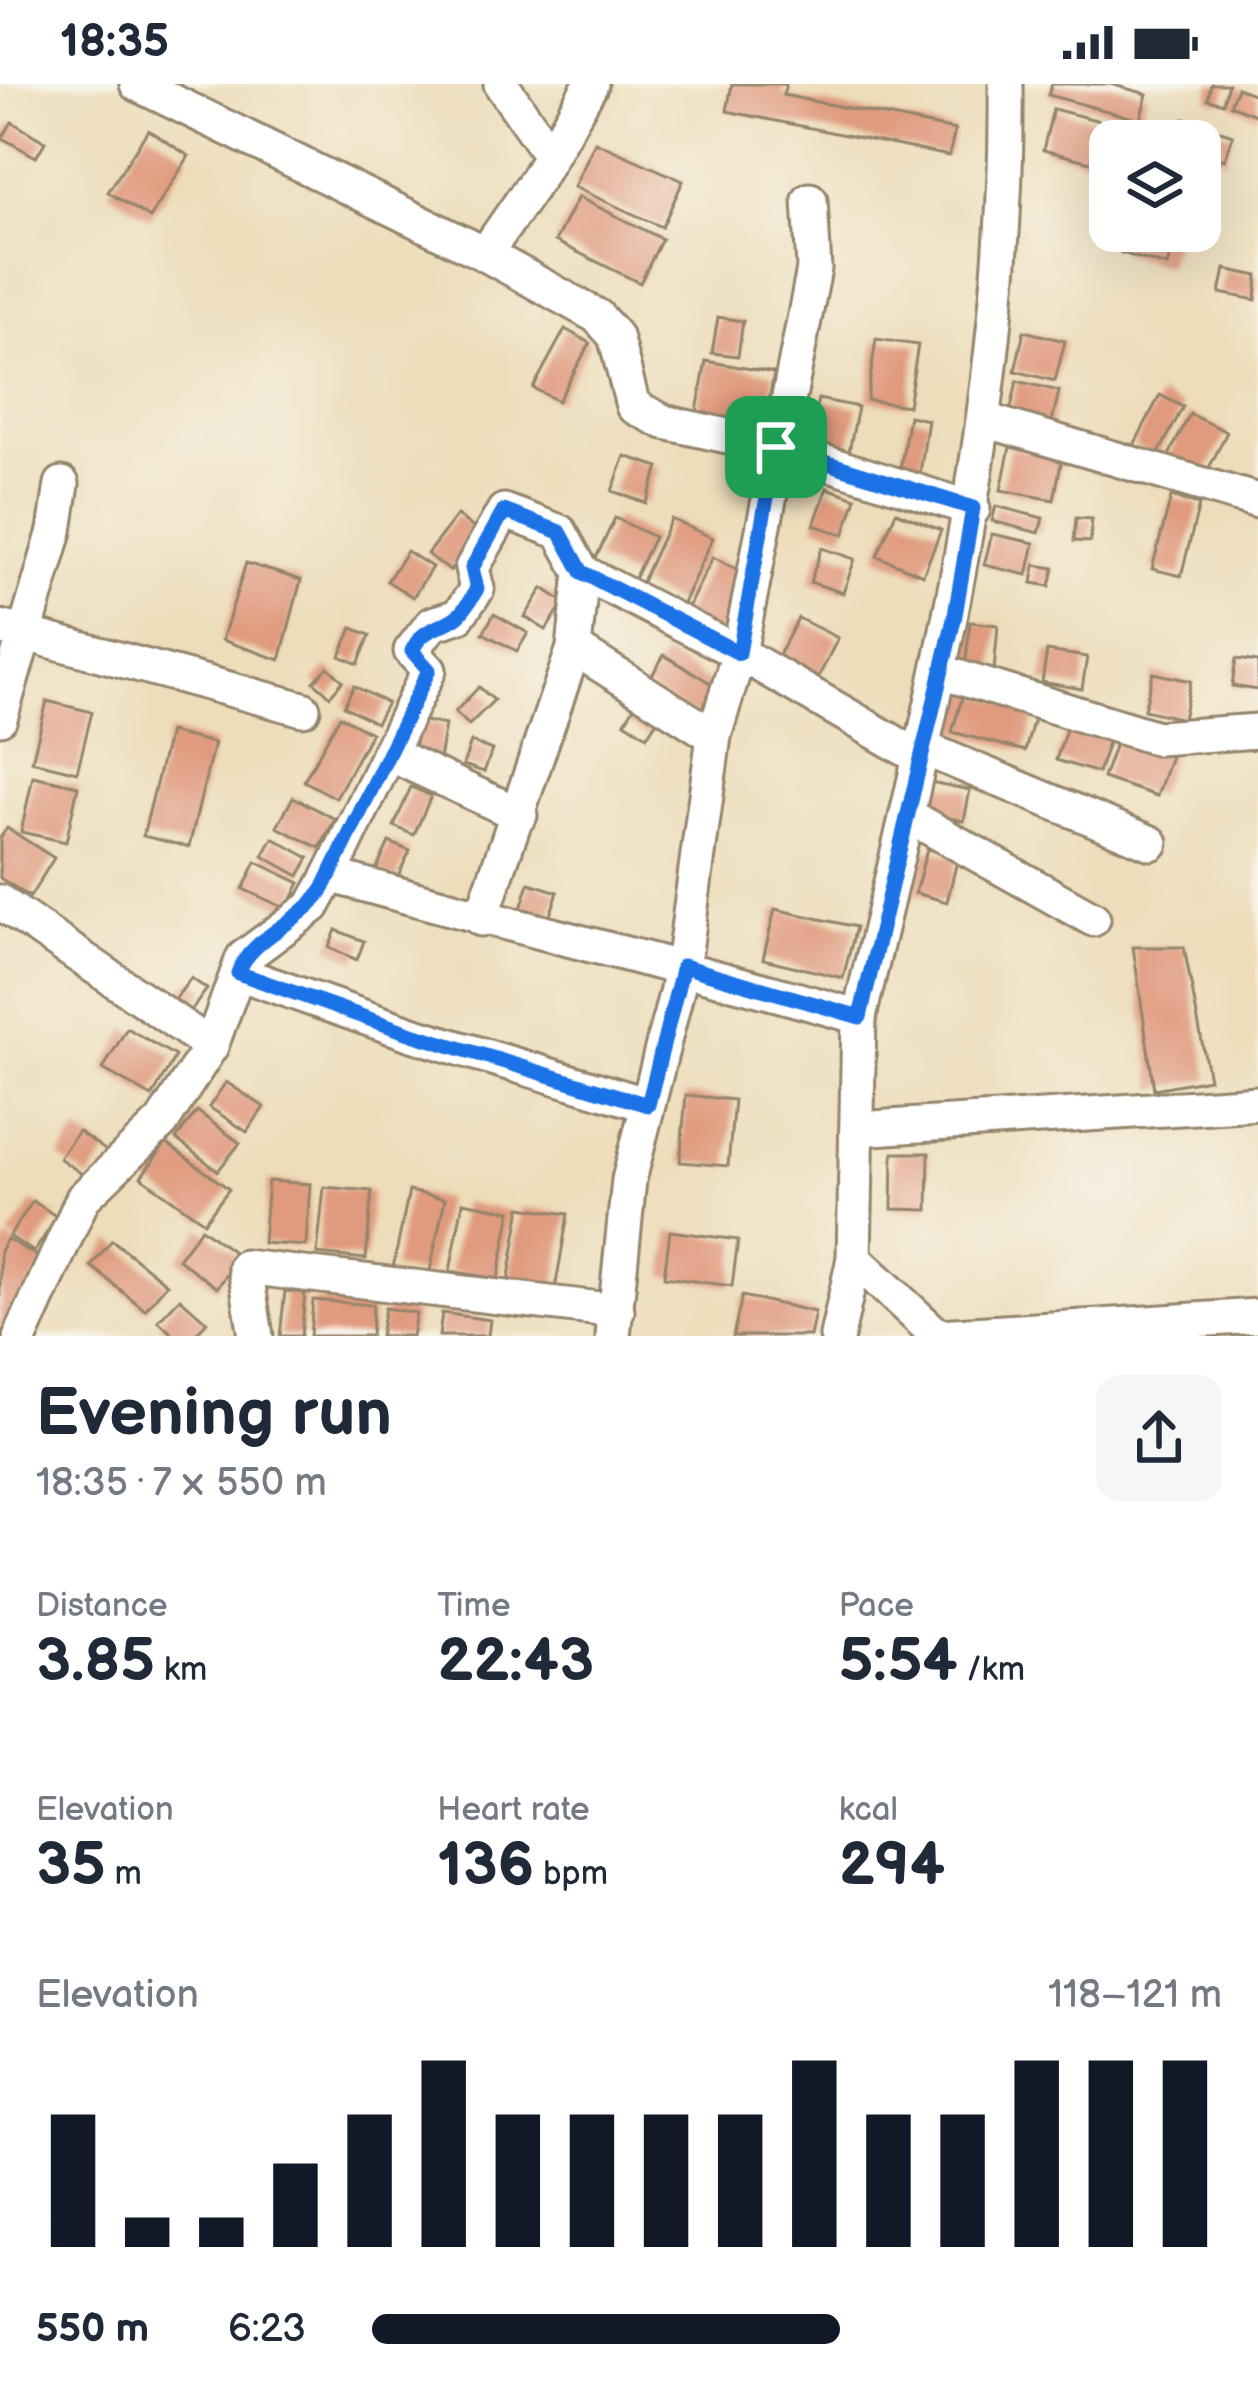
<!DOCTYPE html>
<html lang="en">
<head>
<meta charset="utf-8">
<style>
  :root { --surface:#fff; --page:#f6f6f7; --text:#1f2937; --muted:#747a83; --accent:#111827 }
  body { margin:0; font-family:"Balsamiq Sans",sans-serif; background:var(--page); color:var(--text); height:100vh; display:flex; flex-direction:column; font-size:45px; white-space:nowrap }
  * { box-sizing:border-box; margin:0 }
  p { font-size:39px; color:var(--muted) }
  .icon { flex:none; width:66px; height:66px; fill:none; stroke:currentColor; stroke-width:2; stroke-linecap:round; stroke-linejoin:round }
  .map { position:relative; height:1252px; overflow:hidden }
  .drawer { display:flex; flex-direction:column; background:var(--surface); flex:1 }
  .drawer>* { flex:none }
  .tools { position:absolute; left:1089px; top:36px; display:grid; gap:24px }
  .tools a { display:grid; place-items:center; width:132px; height:132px; border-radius:24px; background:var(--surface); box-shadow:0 12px 48px #0002; font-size:60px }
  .pin { position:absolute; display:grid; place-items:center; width:102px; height:102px; color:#fff; margin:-51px; border-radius:24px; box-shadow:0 6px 18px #0006 }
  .round { display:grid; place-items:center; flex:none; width:126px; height:126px; border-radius:24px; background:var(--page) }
  .head { display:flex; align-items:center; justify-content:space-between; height:204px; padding:0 36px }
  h1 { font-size:66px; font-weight:600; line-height:90px }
  .metrics { display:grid; grid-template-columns:repeat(3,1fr); gap:18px; height:204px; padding:12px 36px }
  .metrics div { display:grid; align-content:center }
  .metrics b { font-size:60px; font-weight:600 }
  .metrics small { font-size:33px; font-weight:400 }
  .metrics p { font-size:33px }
  .chart { height:336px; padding:24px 36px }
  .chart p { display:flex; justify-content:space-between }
  .chart svg { width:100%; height:216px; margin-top:12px; stroke:var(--accent); stroke-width:6 }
  ul { padding:0 36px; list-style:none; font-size:39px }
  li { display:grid; grid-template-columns:192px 144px 1fr; align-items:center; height:90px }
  li i { height:30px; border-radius:15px; background:var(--accent) }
  .status { display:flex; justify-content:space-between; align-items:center; height:84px; padding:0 60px; background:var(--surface); direction:ltr }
  .status svg { height:33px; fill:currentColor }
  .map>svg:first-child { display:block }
  .building { fill:#e09a7e }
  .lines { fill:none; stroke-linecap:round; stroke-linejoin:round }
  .minor-casing { stroke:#94846c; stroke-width:39 }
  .minor { stroke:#fff; stroke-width:33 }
  .route-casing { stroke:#fff; stroke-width:24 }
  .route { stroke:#1a73e8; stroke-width:15 }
</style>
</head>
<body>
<div class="status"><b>18:35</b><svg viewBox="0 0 49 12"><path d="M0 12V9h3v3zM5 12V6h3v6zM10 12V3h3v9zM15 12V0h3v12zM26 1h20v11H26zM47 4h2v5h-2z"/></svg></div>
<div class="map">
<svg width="1258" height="1252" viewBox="0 0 1258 1252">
  <rect width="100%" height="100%" fill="#f7f3e8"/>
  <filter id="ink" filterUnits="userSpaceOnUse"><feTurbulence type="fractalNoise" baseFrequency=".00833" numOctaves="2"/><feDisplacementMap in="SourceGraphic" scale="24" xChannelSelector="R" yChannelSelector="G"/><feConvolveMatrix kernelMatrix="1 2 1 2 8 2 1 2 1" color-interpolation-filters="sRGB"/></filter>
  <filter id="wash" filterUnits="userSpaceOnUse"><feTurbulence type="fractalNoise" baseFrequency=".004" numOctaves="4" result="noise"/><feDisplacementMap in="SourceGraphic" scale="48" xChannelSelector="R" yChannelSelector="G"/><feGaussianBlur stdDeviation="2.7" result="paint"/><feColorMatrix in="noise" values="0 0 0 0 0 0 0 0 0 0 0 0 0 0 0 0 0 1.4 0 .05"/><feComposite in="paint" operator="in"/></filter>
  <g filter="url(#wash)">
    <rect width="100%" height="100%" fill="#edddba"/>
    <g id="blocks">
      <!-- building -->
      <g class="building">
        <path d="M732 0H786L783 11 955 46 949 72 727 27Z"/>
        <path d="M1052 0H1110L1147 10 1140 36 1048 11Z"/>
        <path d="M1211 0H1228L1223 19 1208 15Z"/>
        <path d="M1237 4 1258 12V32L1230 21Z"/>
        <path d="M1053 25 1120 42 1116 57H1110V83L1043 66Z"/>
        <path d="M1184 35 1233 51 1225 76 1200 68V57H1176Z"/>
        <path d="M12 38 45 58 36 73 2 54Z"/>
        <path d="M148 46 189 72 150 134 108 108Z"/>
        <path d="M595 58 683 97 662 143 574 103Z"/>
        <path d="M578 113 662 155 640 199 555 157Z"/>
        <path d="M1127 147H1177L1167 182 1121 169Z"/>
        <path d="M1225 185 1258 192 1256 216 1220 209Z"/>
        <path d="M718 233 743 237 738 272 712 269Z"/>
        <path d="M565 245 590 259 558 317 533 304Z"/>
        <path d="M1024 247 1065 257 1055 297 1015 287Z"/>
        <path d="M876 255 918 261 908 322 867 316Z"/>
        <path d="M706 277 774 289 763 351 695 339Z"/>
        <path d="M1017 297 1059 307 1051 342 1009 333Z"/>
        <path d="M1160 311 1183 323 1157 373 1134 361Z"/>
        <path d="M818 315 858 323 847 377 806 368Z"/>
        <path d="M1190 330 1227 348 1204 394 1167 375Z"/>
        <path d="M909 332 928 336 920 389 900 385Z"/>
        <path d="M1010 363 1062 374 1054 416 1001 406Z"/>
        <path d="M625 372 659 383 646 419 612 407Z"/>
        <path d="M827 404 856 414 844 451 814 441Z"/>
        <path d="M1171 413 1199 421 1181 492 1152 485Z"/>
        <path d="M996 422 1043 434 1039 449 992 437Z"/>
        <path d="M896 428 941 446 923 491 877 472Z"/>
        <path d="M457 431 479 448 450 487 427 470Z"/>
        <path d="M615 434 654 453 634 495 595 476Z"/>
        <path d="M1076 434 1092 435 1090 458 1074 457Z"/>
        <path d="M671 435 713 454 682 521 640 502Z"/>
        <path d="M992 450 1034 459 1027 491 984 481Z"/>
        <path d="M822 464 855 475 843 509 810 498Z"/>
        <path d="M407 467 432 483 413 513 387 497Z"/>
        <path d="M713 473 752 493 722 553 683 533Z"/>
        <path d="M246 479 301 496 280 576 222 556Z"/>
        <path d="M1035 481 1054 484 1050 502 1032 499Z"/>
        <path d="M543 504 564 518 546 546 525 533Z"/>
        <path d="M494 530 528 549 517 567 483 549Z"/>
        <path d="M798 534 838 554 815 600 775 579Z"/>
        <path d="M970 538 998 541 994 588 965 586Z"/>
        <path d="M352 544 370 551 358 580 340 572Z"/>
        <path d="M1047 567 1087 573 1082 605 1042 598Z"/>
        <path d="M664 571 722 606 704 637 645 603Z"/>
        <path d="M1236 575 1258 578V606L1232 602Z"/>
        <path d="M328 583 343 597 330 612 314 598Z"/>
        <path d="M1153 589 1191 597 1183 635 1144 626Z"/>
        <path d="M354 602 387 619 376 639 344 622Z"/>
        <path d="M479 603 494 616 469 641 455 628Z"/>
        <path d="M964 607 1036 627 1025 667 952 648Z"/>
        <path d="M640 613 663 627 647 652 625 638Z"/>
        <path d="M47 617 92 628 77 688 32 677Z"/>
        <path d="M340 632 371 649 336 714 304 697Z"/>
        <path d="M420 636 445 641 439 675 413 669Z"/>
        <path d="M1069 636 1111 649 1098 689 1056 676Z"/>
        <path d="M169 648 214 659 189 763 143 752Z"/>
        <path d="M1118 651 1172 669 1157 712 1103 694Z"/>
        <path d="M471 658 492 666 484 688 463 681Z"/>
        <path d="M33 692 78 702 66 758 21 748Z"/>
        <path d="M930 698 970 706 964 737 925 729Z"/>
        <path d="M411 703 431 712 414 751 394 742Z"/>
        <path d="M293 713 335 735 320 764 277 743Z"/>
        <path d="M7 744 54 774 30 813 0 794V754Z"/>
        <path d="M273 754 309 774 299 792 263 772Z"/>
        <path d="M389 758 410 767 396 796 376 786Z"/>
        <path d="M927 765 958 773 947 818 915 809Z"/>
        <path d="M256 778 300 799 287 825 243 805Z"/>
        <path d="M529 799 558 808 546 843 518 834Z"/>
        <path d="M775 825 856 843 843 894 763 875Z"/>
        <path d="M336 846 364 857 357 876 329 864Z"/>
        <path d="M1133 863H1184L1209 995 1154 1005Z"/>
        <path d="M191 894 207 905 191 927 175 915Z"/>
        <path d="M127 944 175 972 152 1013 103 985Z"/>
        <path d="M226 998 264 1023 247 1048 209 1023Z"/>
        <path d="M686 1011 734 1016 728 1082 680 1078Z"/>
        <path d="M197 1027 240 1059 218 1087 176 1055Z"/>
        <path d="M78 1047 108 1068 89 1095 59 1074Z"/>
        <path d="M166 1059 229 1105 204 1138 141 1093Z"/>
        <path d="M893 1069H929L928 1126 892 1125Z"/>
        <path d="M268 1097 310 1100 306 1162 263 1159Z"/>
        <path d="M324 1103 372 1107 366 1175 317 1170Z"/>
        <path d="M409 1107 445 1115 429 1192 393 1184Z"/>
        <path d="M33 1117 57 1133 34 1168 9 1152Z"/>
        <path d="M463 1118 511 1127 498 1195 450 1187Z"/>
        <path d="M521 1123 568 1130 555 1206 508 1198Z"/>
        <path d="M201 1144 240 1173 217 1204 178 1175Z"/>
        <path d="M670 1147 738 1156 732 1202 664 1193Z"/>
        <path d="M7 1155 46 1177 0 1252V1167Z"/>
        <path d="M112 1156 167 1200 145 1226 91 1182Z"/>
        <path d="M285 1207 305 1209 301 1252H280Z"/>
        <path d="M742 1212 815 1228 810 1252H733Z"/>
        <path d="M180 1214 207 1238 194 1252H175L158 1237Z"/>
        <path d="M313 1216 373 1221 371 1252H310Z"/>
        <path d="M385 1224 416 1229 412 1252H380Z"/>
        <path d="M442 1229 490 1236 488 1252H439Z"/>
      </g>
    </g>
  </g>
  <g filter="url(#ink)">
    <use href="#blocks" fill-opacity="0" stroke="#94846c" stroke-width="3"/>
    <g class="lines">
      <defs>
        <g id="minor">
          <path d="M137 0 485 170 597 232 615 252 633 322 664 338 776 363 973 425"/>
          <path d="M501 0 548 68"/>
          <path d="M485 170 537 95 591 0"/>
          <path d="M985 336 1258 417"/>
          <path d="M0 543 303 625"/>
          <path d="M574 564 714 652"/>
          <path d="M941 588 1157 654 1258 647"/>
          <path d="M0 634 55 447 62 400"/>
          <path d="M923 664 1151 759"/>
          <path d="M388 669 520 731"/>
          <path d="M907 731 1093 835"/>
          <path d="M330 791 429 586 411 567 432 540 458 532 477 505 472 484 504 427 560 448 582 488 739 569 921 674"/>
          <path d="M0 818 211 962 162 1038 83 1114 21 1252"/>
          <path d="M481 835 574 564 582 488"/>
          <path d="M238 889 412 950 648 1021"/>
          <path d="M859 933C932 626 1010 319 1006 0"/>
          <path d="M211 962 243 874 313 822 330 791C506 842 684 882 859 933L854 1174 938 1252 1258 1232"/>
          <path d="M857 1045 1258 1019"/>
          <path d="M256 1252 245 1183 617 1227"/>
          <path d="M613 1252 629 1096 683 882 714 652 739 569 814 185 810 116"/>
          <path d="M837 1252 854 1174"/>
        </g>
      </defs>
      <!-- minor casing -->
      <use href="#minor" class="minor-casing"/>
      <!-- minor -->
      <use href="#minor" class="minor"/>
    </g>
  </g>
  <g class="lines" filter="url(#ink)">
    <defs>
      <path id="route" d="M776 363 973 424 955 531 860 933 683 882 648 1021 412 950 238 889C251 852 302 839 323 805L429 586 412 567C424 541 441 546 459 531 466 525 472 512 477 505L472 484 504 427 560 448 582 488 739 569Z"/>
    </defs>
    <!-- route casing -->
    <use href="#route" class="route-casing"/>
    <!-- route -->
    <use href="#route" class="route"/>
  </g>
</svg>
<div class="tools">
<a><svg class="icon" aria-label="layers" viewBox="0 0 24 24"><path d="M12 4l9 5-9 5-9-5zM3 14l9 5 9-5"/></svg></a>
</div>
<div class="pin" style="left:776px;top:363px;background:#1e9e55"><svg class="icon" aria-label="arrive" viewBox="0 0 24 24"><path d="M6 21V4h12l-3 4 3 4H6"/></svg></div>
</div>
<section class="drawer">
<div class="head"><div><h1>Evening run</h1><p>18:35 · 7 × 550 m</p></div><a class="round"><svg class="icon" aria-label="share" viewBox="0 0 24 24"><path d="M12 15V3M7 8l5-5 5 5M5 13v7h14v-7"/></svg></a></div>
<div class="metrics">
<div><p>Distance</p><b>3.85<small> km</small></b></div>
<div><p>Time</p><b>22:43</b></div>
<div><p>Pace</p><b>5:54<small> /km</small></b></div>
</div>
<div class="metrics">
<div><p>Elevation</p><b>35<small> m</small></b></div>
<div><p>Heart rate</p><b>136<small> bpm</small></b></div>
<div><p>kcal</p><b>294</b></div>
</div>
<div class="chart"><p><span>Elevation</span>118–121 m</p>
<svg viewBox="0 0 160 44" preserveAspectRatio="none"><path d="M5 44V17M15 44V38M25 44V38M35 44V27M45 44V17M55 44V6M65 44V17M75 44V17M85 44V17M95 44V17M105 44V6M115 44V17M125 44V17M135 44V6M145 44V6M155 44V6"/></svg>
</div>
<ul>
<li><b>550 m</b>6:23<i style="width:55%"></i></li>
</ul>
</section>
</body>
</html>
